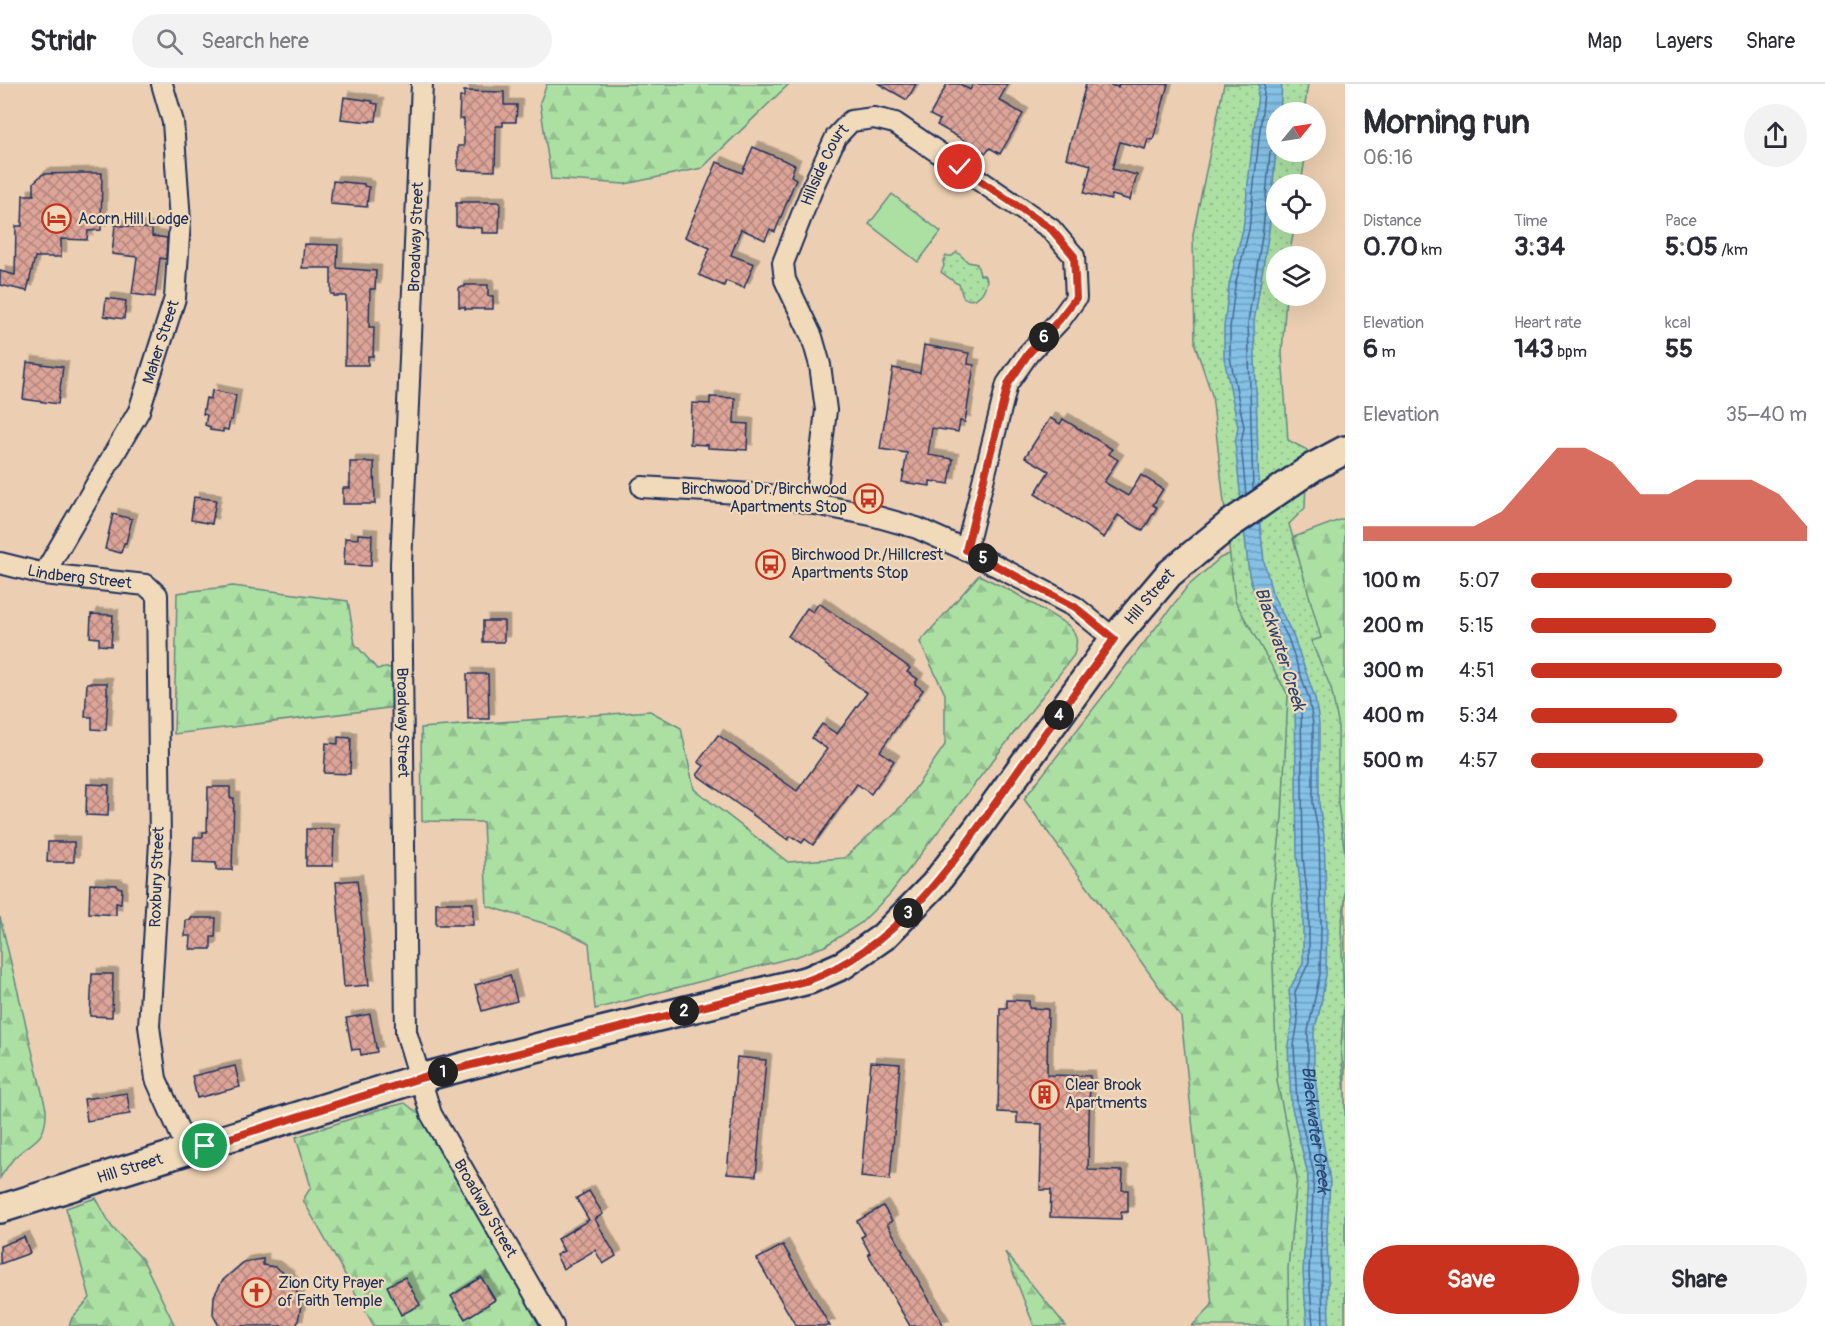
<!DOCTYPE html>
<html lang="en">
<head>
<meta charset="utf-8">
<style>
  :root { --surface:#fff; --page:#f2f2f3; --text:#2b2b33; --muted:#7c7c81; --line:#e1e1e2; --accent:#c8321e }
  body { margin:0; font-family:Pangolin,sans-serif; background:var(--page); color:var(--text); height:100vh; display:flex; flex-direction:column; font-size:22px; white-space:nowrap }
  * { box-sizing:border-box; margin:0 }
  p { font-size:20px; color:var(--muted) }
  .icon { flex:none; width:33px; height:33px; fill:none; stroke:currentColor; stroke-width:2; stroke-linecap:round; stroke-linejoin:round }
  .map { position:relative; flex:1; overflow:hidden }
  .sheet { display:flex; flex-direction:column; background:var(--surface); width:480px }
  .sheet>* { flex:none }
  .needle { width:39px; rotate:60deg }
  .tools { position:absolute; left:1266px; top:18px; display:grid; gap:12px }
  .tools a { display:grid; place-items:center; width:60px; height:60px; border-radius:50%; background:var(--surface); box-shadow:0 6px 24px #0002; font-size:30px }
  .pin { position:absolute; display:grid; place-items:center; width:51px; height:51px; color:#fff; margin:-26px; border:3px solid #fff; border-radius:50%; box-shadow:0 2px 6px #0007 }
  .km { position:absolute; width:30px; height:30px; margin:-15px; border-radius:50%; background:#222; color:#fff; font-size:16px; line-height:30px; text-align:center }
  .round { display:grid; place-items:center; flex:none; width:63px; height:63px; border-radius:32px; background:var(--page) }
  .headline { display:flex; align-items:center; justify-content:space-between; height:102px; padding:0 18px }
  h1 { font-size:33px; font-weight:700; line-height:45px }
  .metrics { display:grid; grid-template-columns:repeat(3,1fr); gap:9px; height:102px; padding:6px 18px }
  .metrics div { display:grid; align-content:center }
  .metrics b { font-size:26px; font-weight:700 }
  .metrics small { font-size:16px; font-weight:400 }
  .metrics p { font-size:16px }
  .chart { height:168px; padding:12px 18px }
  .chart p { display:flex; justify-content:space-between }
  .chart svg { width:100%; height:108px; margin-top:6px; fill:var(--accent); opacity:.7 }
  .action { display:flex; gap:12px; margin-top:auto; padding:12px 18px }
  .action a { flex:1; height:69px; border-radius:36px; background:var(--accent); color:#fff; font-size:24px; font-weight:700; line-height:69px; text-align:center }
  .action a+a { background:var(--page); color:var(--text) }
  ul { padding:0 18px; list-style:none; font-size:20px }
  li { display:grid; grid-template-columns:96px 72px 1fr; align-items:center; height:45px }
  li i { height:15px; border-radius:8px; background:var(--accent) }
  header { display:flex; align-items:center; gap:36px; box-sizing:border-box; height:84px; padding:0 30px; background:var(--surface); border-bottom:2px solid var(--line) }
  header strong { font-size:28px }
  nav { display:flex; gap:33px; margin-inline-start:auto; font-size:21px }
  .search { width:420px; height:54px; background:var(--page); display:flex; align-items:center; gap:15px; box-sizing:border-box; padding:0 21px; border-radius:33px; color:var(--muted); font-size:22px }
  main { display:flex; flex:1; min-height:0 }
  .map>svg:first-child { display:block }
  .grass { fill:#ace0a3; stroke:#648880; stroke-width:1.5 }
  .forest { fill:url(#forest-firs); stroke:#648880; stroke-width:1.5 }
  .park { fill:url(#park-dots); stroke:#648880; stroke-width:1.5 }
  .water { fill:url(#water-rules); stroke:#5b87af; stroke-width:1.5 }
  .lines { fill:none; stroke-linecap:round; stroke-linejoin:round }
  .shore { stroke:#456994; stroke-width:1.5 }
  .building { fill:url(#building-cross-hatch); stroke:#1b2f5e; stroke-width:1.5; filter:url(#shadow) }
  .street-casing { stroke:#1b2f5e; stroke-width:24 }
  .secondary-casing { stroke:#1b2f5e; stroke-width:32 }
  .street { stroke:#f0dab9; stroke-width:20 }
  .secondary { stroke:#f0dab9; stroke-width:27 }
  .route-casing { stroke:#fff; stroke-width:12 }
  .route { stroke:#c8321e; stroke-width:8 }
  .labels { text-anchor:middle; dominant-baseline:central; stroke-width:4.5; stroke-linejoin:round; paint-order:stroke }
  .street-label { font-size:16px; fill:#1b2f5e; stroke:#f0dab9 }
  .poi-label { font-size:16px; fill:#1b2f5e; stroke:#f0dab9; text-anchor:start }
  .water-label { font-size:18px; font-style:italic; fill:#2b4572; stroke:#f0dab9 }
</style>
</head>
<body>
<header>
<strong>Stridr</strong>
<div class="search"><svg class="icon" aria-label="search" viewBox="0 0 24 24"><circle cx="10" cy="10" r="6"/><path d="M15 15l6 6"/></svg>Search here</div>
<nav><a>Map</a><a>Layers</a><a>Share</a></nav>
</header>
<main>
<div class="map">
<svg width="1345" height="1242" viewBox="0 0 1345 1242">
  <defs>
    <pattern id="forest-firs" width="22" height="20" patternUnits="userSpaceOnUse" patternTransform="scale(1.5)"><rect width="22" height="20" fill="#ace0a3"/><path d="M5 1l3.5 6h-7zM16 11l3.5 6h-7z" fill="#93c08f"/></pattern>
    <pattern id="park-dots" width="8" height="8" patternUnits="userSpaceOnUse" patternTransform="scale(1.5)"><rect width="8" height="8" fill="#ace0a3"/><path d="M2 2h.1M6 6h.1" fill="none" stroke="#93c08f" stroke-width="1.8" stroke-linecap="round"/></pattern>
    <pattern id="water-rules" width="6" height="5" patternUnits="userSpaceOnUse" patternTransform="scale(1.5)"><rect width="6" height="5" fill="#85c1e5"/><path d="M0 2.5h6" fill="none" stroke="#6c9dbd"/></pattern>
    <pattern id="building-cross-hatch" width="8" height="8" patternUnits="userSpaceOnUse" patternTransform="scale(1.5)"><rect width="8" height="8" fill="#dda498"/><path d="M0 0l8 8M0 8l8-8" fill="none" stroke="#b2867f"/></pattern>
    <filter id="shadow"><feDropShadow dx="5.5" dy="-5.5" stdDeviation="0" flood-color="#0004"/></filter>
  </defs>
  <rect width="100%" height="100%" fill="#eccfb2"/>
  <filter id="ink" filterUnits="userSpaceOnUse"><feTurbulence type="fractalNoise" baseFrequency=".0167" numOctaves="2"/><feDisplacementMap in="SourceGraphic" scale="12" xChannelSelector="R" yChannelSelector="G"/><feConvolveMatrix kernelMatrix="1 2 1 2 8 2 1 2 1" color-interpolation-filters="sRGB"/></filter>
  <g filter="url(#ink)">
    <!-- grass -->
    <path class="grass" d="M892 110 941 148 918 178 869 140Z"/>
    <!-- forest -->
    <g class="forest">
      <path d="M547 0H789L702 84 625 100 551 95 540 18Z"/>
      <path d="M1345 434V1242L1327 795 1262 465Z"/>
      <path d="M1245 463 1295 617 1308 1091 1307 1242H1192L1212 1221 1181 933 1024 715 1187 503 1220 474Z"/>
      <path d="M979 491 1015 509 1068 541C1078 551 1078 559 1074 571L890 810 861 839 825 862 798 872 595 925 589 859 556 843 487 822 483 738 422 737 421 644 650 627 681 644 694 705 788 778 844 774 905 719 945 661V610L920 558Z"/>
      <path d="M233 502 348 517 355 560 377 585 395 583 396 623 174 650 177 509Z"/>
      <path d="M0 833 46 1025C47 1057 34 1055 14 1074 9 1080 4 1088 0 1094Z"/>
      <path d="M405 1019 420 1031 542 1242H374L303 1116 311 1103 296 1053 377 1026Z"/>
      <path d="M96 1114 112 1143 143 1176 175 1242H69L72 1234 90 1214 66 1124Z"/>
      <path d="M1005 1168 1066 1242H1034Z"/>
    </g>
    <!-- park -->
    <g class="park">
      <path d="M1224 0H1308L1304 28H1276V68H1306L1301 100H1276V140H1295L1289 172H1276V212H1286L1282 270 1288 356 1307 366 1305 424 1289 440 1321 554 1311 557 1331 604 1338 638V720L1345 771V817L1341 842 1344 919 1341 964 1345 1010V1242H1289L1288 1184 1297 1094 1277 997 1271 823 1282 734 1288 611 1235 517 1212 311 1195 261 1193 150Z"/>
      <path d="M957 168 968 178 977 180 980 191H984L987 196C985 209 975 221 963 213L959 200 956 199 941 188 944 182 943 177 946 172H952Z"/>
    </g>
    <!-- water -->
    <path class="water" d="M1259 0H1282L1280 28H1276V65L1269 147 1254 238 1260 441 1264 477 1272 509 1293 551 1315 614 1319 639V719L1324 752 1327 838 1326 891 1320 925 1314 948V983L1321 1046 1330 1097 1327 1149 1329 1242H1307L1303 1189 1308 1091 1291 1020 1288 961 1292 937 1289 907 1303 879V825L1297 773 1295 617 1276 562 1257 517 1249 491 1235 360 1238 343 1224 274V243L1229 201 1243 145Z"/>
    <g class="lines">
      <!-- shore -->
      <g class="shore">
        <path d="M1253 406 1248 238 1263 146 1270 68 1276 62"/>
        <path d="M1246 411 1241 360 1244 343 1230 273V244L1235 202 1249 146 1265 0"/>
        <path id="s1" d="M1313 1242 1309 1189 1314 1090 1297 1019 1294 962 1298 937 1295 908 1309 878V825L1303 773 1301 617 1282 560 1267 526 1269 522 1272 523 1288 554 1309 615 1313 640V719L1319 753 1321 838 1320 890 1308 947V983L1315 1047 1324 1097 1321 1149 1323 1242"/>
      </g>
    </g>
    <!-- building -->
    <g class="building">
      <path d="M879 0H916L907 16Z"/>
      <path d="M947 0H960L970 6 973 0H1008L999 16 1023 30 1000 70 990 64 986 69 937 41 940 36 930 31Z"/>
      <path d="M1086 0H1106L1118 3 1119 0H1168L1153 56 1148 55 1145 65 1120 58 1112 85 1137 91 1130 116 1112 111 1111 116 1084 109 1091 81 1066 74Z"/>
      <path d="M464 7 504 8V21H517L516 38H503V42H496L495 87 458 86V62H464V35H459L460 13H464Z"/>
      <path d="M344 13 372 17V19L378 20 376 37H370V38L341 35Z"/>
      <path d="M753 63 795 81 791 92 796 95 775 148 770 145 765 156 741 145 731 171 754 180 744 204 726 197 724 202 699 191 710 164 685 153 717 78 742 89Z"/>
      <path d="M83 89H102L101 146 88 147 87 156 61 155V173H35L27 207 0 201V187L15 191 16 142H22L23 111H34V98L43 90Z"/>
      <path d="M333 97 364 100V102L369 103 367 123 330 120Z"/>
      <path d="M461 118H500L499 149H482V144L456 142V119H461Z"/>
      <path d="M115 141 152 145V152L167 154 166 175 160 174 155 213 132 210 137 173 112 170Z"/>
      <path d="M304 160 338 161 337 184 376 187 375 205H370L369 243H374L373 272H368V281H345L346 212H334V210H331V184H302Z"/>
      <path d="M465 201H488V212H493V225H465V223H459V203H465Z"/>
      <path d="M106 214 126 217 124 235 104 232Z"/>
      <path d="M924 261 969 269 968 280 974 281 965 338 960 337 958 348 932 344 928 371 953 375 949 400 930 397V402L902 398 907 369 880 365 893 284 920 289Z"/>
      <path d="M27 278 63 283 58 320 23 315Z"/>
      <path d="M212 306 236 311 232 336H230L228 346 223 345V348L210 346V343L205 341 207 331 203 330 206 314 211 315Z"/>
      <path d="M710 313 735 314 734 339 748 340 747 366 708 364V361L690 360 692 319 710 320Z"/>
      <path d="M1050 334 1060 340 1063 335 1112 365 1109 370 1118 376 1104 398 1128 412 1141 391 1163 405 1153 421 1157 423 1143 447 1118 431 1104 454 1035 410 1049 387 1025 373Z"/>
      <path d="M350 378H374L375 420H343V404H350Z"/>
      <path d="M194 413 216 416 212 440 191 436Z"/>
      <path d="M113 430 132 435 126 459H124L121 469 105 465Z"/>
      <path d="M358 450 372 451 371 482 344 481 345 454 358 455Z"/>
      <path d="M819 519 910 584 907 588 918 595 915 600 923 606 880 667 894 677 871 710 857 700 813 761 805 755 802 759 791 752 788 756 697 691 704 682 698 678 718 651 797 707 827 665 812 654 822 640 837 650 867 609 788 552 807 524 813 528Z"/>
      <path d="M91 530 113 531 111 562 99 561V554L90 553Z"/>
      <rect x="483" y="537" width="21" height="21"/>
      <path d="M467 590H488L489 635H468Z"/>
      <path d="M87 599H107V610H108L106 646 92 645V633H85Z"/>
      <path d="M338 653 351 654 350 690 324 689 326 659 338 660Z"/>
      <path d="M87 700 109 701 108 732 86 731Z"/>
      <path d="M208 703H230V714H234L232 786H216V779L193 778 194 753H203V748H207Z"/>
      <path d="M306 745H334L333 782H306Z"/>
      <path d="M48 758H74V778H47Z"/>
      <path d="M357 796 369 901 344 903 336 798Z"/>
      <path d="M90 800 117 801V803L122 804 121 820 116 819V831L89 829Z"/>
      <rect x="436" y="819" width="37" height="22"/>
      <path d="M191 834H216L215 853H211V865H190L191 852H185L186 836H191Z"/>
      <path d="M92 890H113L112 933 90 932Z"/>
      <path d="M510 891 517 917 482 927 475 901Z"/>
      <path d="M1007 916 1029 917V924L1048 925 1047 991 1090 992 1088 1086 1123 1087 1122 1106H1128V1128H1121V1135L1050 1133 1051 1106H1040L1042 1040 1017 1039V1029L998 1028 1000 924H1007Z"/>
      <path d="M370 930 377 968 361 971 360 965 352 966 346 934Z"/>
      <path d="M737 973 766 976 756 1092 727 1090Z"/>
      <path d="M871 978 900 980 890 1096 861 1093Z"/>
      <path d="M235 982 240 1003 197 1014 192 992Z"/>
      <path d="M127 1009 130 1030 87 1037 84 1015Z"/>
      <path d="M589 1107 603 1130 595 1135 616 1172 603 1180 595 1166 563 1185 556 1171 564 1167 557 1155 589 1136 576 1114Z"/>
      <path d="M883 1122 892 1137 887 1140 903 1167 902 1168 944 1242H910L868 1170 870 1169 861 1153 865 1151 857 1137Z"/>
      <path d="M24 1153 30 1169 0 1180V1162Z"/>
      <path d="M783 1161 830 1242H796L757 1175Z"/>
      <path d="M263 1175V1181L275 1183 287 1191 296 1205 301 1222 297 1242H219L213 1231 214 1212 222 1197 244 1178Z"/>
      <path d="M405 1193 420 1221 401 1231 387 1202Z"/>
      <path d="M481 1193 495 1216 465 1235 451 1212Z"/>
    </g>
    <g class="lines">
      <defs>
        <g id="street">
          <path id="s2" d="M422 0 401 480 406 948 431 1030 553 1242"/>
          <path d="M642 403 769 411 871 431 917 444 966 466 1075 523 1114 555"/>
          <path id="s3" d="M815 420 826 326 820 281 812 253 785 196 783 179 814 100 836 53 851 37 874 34 895 39 1051 145 1074 172 1076 214 1060 236 1028 270 1007 300 966 466"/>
          <path id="s4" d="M0 479 44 490 146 501 157 511 160 758 149 942 156 995 188 1067"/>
          <path id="s5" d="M44 490 139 327 175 214 180 137 173 38 162 0"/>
        </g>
        <g id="secondary">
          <path id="s6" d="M0 1125 420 994 593 949 809 896 843 881 883 853 934 801 977 745 1114 555 1169 490 1230 440 1313 383 1345 366"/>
        </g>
      </defs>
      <!-- street casing -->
      <use href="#street" class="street-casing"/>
      <!-- secondary casing -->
      <use href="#secondary" class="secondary-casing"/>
      <!-- street -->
      <use href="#street" class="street"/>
      <!-- secondary -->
      <use href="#secondary" class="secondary"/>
    </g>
  </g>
  <g class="lines" filter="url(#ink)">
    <defs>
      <path id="route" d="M205 1062 420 994 809 896C904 861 962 766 1018 687 1049 643 1082 599 1114 555L1075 523 966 466 1008 300 1028 270 1059 236 1076 214 1074 172 1051 145 960 83"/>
    </defs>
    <!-- route casing -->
    <use href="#route" class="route-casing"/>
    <!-- route -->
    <use href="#route" class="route"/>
  </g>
  <!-- icons -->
  <defs>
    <symbol id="hotel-ring" viewBox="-11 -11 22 22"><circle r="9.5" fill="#f0dab9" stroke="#c8321e" stroke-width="1.5"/><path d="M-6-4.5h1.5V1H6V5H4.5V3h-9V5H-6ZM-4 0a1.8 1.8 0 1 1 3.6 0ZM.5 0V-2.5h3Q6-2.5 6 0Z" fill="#c8321e"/></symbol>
    <symbol id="bus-ring" viewBox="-11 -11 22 22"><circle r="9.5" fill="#f0dab9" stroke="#c8321e" stroke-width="1.5"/><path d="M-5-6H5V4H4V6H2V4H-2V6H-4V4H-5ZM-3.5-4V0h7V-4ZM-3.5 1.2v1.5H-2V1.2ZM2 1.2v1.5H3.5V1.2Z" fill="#c8321e"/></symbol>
    <symbol id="building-ring" viewBox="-11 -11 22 22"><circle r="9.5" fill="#f0dab9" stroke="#c8321e" stroke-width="1.5"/><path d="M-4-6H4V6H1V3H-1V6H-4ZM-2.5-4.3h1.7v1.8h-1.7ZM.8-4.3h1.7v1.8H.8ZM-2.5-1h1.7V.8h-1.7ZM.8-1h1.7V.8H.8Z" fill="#c8321e"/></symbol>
    <symbol id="church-ring" viewBox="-11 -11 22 22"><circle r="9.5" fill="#f0dab9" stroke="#c8321e" stroke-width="1.5"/><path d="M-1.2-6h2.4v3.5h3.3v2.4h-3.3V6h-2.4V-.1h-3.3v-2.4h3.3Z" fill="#c8321e"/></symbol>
  </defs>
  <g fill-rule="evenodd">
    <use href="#hotel-ring" x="40" y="118" width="33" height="33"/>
    <use href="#bus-ring" x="852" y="398" width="33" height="33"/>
    <use href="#bus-ring" x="754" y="464" width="33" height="33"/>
    <use href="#building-ring" x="1028" y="994" width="33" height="33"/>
    <use href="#church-ring" x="240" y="1192" width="33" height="33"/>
  </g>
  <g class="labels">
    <!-- street labels -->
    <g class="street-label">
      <text stroke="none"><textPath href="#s3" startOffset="356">Hillside Court</textPath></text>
      <text transform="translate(416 153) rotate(-88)">Broadway Street</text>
      <text stroke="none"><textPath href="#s5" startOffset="261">Maher Street</textPath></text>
      <text stroke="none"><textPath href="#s4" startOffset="81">Lindberg Street</textPath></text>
      <text stroke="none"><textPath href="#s6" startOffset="1360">Hill Street</textPath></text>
      <text stroke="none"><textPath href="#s2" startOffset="639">Broadway Street</textPath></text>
      <text transform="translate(157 793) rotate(-88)">Roxbury Street</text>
      <text stroke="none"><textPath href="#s6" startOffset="136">Hill Street</textPath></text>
      <text stroke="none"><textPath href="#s2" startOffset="1143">Broadway Street</textPath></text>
    </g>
    <!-- poi labels -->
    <g class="poi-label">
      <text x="78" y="135">Acorn Hill Lodge</text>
      <text x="847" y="405" text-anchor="end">Birchwood Dr./Birchwood<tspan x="847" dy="18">Apartments Stop</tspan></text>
      <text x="791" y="471">Birchwood Dr./Hillcrest<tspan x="791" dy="18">Apartments Stop</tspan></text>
      <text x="1065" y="1001">Clear Brook<tspan x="1065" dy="18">Apartments</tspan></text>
      <text x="278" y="1199">Zion City Prayer<tspan x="278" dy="18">of Faith Temple</tspan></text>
    </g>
    <!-- water labels -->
    <g class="water-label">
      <text transform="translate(1280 565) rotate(72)">Blackwater Creek</text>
      <text stroke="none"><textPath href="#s1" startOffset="1269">Blackwater Creek</textPath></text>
    </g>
  </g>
</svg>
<div class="tools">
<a><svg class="needle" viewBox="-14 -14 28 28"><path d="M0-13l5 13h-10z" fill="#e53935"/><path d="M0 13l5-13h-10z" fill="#7c7c81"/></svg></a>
<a><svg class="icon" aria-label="locate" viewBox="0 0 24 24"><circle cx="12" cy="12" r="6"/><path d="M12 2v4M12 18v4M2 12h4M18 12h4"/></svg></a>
<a><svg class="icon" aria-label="layers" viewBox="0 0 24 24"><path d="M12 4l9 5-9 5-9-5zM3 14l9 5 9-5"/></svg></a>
</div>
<div class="pin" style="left:205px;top:1062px;background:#1e9e55"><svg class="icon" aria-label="arrive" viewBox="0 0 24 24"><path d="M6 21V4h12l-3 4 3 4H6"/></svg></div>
<div class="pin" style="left:960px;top:83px;background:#d93025"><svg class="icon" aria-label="check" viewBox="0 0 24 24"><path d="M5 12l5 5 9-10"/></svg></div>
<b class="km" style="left:443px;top:988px">1</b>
<b class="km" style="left:684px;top:927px">2</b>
<b class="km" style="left:908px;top:829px">3</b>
<b class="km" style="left:1059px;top:631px">4</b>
<b class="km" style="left:983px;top:474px">5</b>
<b class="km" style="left:1044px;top:253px">6</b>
</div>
<section class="sheet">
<div class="headline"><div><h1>Morning run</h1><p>06:16</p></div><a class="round"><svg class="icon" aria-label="share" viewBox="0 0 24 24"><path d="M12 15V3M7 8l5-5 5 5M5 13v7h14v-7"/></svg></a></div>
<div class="metrics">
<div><p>Distance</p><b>0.70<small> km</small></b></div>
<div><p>Time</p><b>3:34</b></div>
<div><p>Pace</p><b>5:05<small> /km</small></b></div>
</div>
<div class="metrics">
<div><p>Elevation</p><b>6<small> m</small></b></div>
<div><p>Heart rate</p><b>143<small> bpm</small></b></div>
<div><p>kcal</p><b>55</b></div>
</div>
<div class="chart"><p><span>Elevation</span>35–40 m</p>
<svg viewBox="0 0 160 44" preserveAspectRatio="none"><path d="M0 44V38L10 38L20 38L30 38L40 38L50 32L60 19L70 6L80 6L90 12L100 25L110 25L120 19L130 19L140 19L150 25L160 38V44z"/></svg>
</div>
<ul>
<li><b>100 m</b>5:07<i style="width:73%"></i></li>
<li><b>200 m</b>5:15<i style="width:67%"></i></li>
<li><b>300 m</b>4:51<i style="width:91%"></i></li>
<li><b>400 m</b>5:34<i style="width:53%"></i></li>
<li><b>500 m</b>4:57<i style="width:84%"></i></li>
</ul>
<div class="action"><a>Save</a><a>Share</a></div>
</section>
</main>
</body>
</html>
